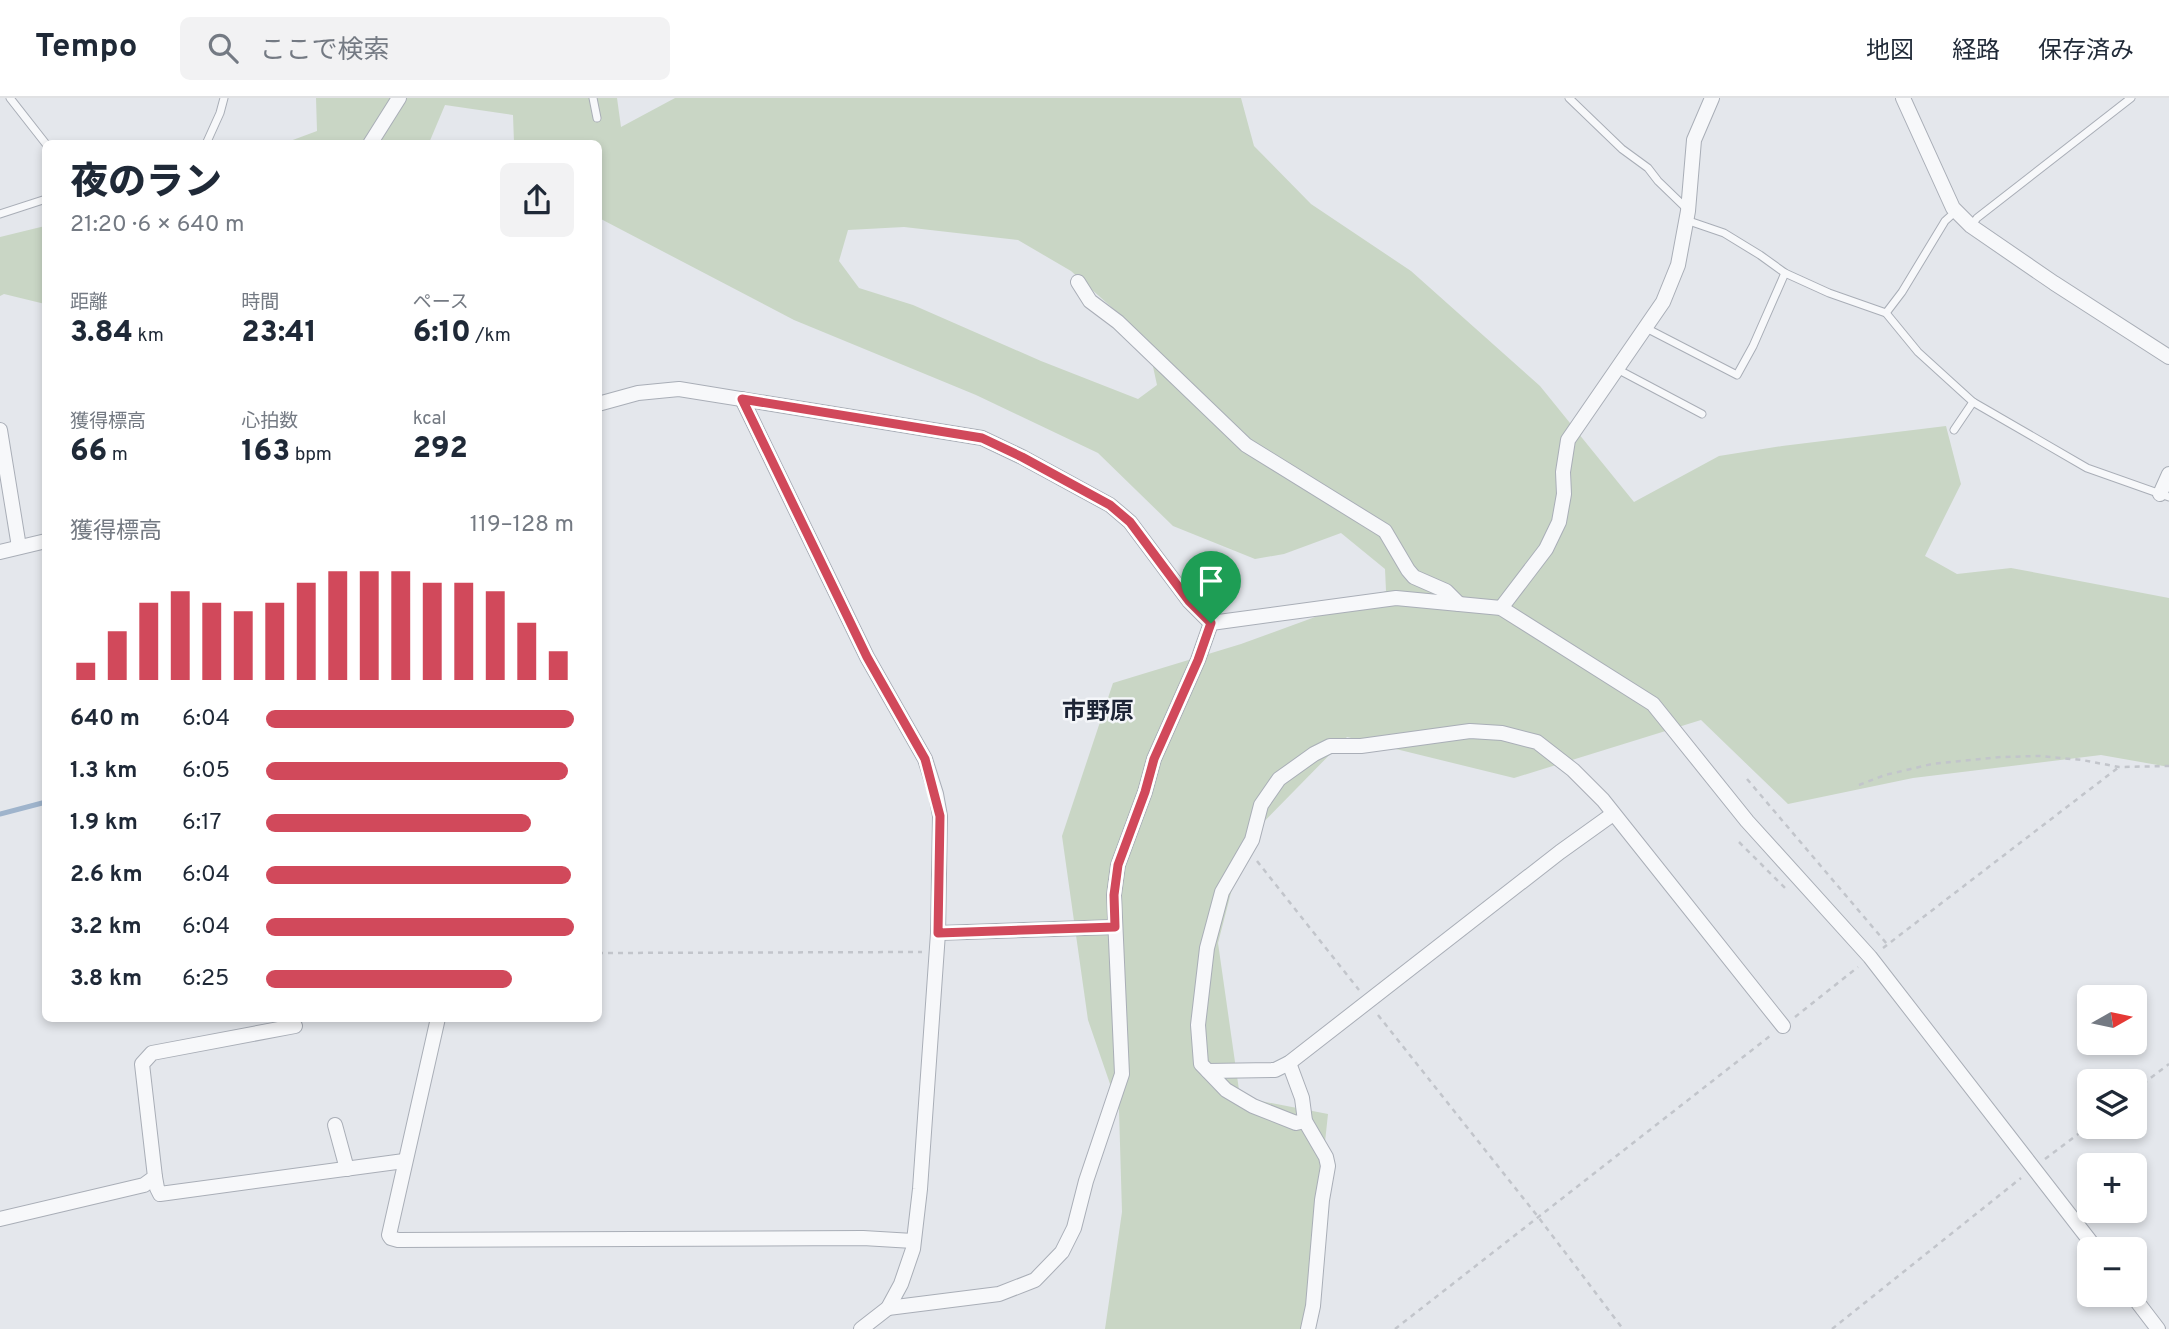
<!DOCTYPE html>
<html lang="ja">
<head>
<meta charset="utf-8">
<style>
  :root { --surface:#fff; --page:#f2f2f3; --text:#1f2937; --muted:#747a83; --line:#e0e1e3; --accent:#d1495b }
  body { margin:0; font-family:Overpass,"Noto Sans JP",sans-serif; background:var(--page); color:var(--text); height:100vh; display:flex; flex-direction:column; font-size:26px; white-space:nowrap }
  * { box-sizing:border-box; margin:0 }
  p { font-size:23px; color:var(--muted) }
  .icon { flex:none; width:38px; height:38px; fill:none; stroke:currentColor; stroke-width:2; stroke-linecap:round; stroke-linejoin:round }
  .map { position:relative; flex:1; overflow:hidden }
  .side { position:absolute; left:42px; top:42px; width:560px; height:882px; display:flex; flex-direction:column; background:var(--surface); border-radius:10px; box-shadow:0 4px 10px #0003 }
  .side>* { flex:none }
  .needle { width:46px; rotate:81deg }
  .fabs { position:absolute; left:2077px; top:887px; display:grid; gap:14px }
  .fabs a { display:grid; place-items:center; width:70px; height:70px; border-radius:10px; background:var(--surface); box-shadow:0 4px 10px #0003; font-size:35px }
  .pin { position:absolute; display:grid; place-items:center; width:60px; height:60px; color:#fff; margin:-72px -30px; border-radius:50% 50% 50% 0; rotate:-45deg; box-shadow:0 0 7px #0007 }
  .pin .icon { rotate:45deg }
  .round { display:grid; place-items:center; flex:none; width:74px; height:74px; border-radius:10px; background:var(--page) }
  .overview { display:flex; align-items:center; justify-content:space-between; height:119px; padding:0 28px }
  h1 { font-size:38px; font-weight:800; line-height:52px }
  .stats { display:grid; grid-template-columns:repeat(3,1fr); gap:10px; height:119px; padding:7px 28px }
  .stats div { display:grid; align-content:center }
  .stats b { font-size:30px; font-weight:800 }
  .stats small { font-size:19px; font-weight:400 }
  .stats p { font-size:19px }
  .chart { height:196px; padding:14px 28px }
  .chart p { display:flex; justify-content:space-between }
  .chart svg { width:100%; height:126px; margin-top:7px; stroke:var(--accent); stroke-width:6 }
  ul { padding:0 28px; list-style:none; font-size:23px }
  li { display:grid; grid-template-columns:112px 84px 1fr; align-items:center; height:52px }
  li i { height:18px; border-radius:9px; background:var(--accent) }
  header { display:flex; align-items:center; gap:42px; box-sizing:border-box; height:98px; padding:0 35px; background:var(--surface); border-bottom:2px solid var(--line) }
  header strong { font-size:33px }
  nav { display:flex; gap:38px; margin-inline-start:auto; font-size:24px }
  .search { width:490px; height:63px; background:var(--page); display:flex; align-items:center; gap:18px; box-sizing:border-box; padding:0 24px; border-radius:10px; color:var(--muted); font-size:26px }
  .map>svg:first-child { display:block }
  .green { fill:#c9d6c5; fill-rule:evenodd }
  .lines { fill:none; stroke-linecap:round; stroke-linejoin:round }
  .stream { stroke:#9fb4cc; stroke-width:5 }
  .service-casing { stroke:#a9aeb7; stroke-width:9 }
  .minor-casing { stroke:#a9aeb7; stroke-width:16 }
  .path { stroke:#c2c5cb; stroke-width:2.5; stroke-dasharray:5 5; stroke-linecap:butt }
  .service { stroke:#f7f8fa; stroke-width:7 }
  .minor { stroke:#f7f8fa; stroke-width:14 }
  .route-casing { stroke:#fff; stroke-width:14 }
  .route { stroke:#d1495b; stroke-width:9 }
  .labels { text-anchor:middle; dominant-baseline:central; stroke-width:5; stroke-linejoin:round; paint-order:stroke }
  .quarter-label { font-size:24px; font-weight:bold; fill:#1d2536; stroke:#f4f6f9 }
</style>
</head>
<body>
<header>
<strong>Tempo</strong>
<div class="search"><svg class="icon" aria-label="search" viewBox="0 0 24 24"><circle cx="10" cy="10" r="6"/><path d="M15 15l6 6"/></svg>ここで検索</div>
<nav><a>地図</a><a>経路</a><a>保存済み</a></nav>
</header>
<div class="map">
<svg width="2169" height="1231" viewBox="0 0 2169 1231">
  <rect width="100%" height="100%" fill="#e4e7ec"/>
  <!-- green -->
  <g class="green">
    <path d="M316 0H617L621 29 675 0H1241L1254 48 1311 106 1411 173 1540 288 1634 404 1719 358 1782 348 1946 328 1961 386 1925 458 1957 476 2011 470 2169 500V669L2101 657 1913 680 1788 706 1701 622 1514 680 1347 639 1244 744 1218 845 1240 999 1328 1016 1305 1231H1105L1122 1114 1119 1012 1088 922 1062 738 1113 585 1241 546 1386 493 1385 471 1341 435 1284 456 1255 461 1173 428 1098 355 976 297 794 222 599 120 598 46 514 45 513 17 445 7 429 45 282 46 317 33ZM904 129 1018 142 1071 173 1147 241 1157 287 1138 301 1041 263 913 207 859 190 839 163 848 132Z"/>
    <path d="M45 128V206L4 196 0 198V139Z"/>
  </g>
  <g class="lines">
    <!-- stream -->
    <path class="stream" d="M0 716 46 704"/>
    <defs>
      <g id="service">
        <path d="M10 0 46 46"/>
        <path d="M593 0 597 20"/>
        <path d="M1569 0 1622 51 1648 70 1658 83 1688 112"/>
        <path d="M206 46 220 15 224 0"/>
        <path d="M0 116 46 101"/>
        <path d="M1686 122 1724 135 1760 157 1785 175 1829 195 1886 215 1918 254 1973 304 2087 370 2169 399"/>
        <path d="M1971 128 1977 120 2131 0"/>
        <path d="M1886 215 1902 194 1945 123 1956 113"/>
        <path d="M1646 230 1737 277 1753 248 1785 175"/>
        <path d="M1617 271 1702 316"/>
        <path d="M1954 332 1973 304"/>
      </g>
      <g id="minor">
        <path d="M1903 0 1953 110 1971 128 2054 185 2169 259"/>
        <path d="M370 46 399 0"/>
        <path d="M1078 184 1090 203 1118 224 1246 347 1385 433 1408 472 1414 479 1446 493 1459 506"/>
        <path d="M742 301 867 559 925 661 936 696 940 718 938 835 920 1091 913 1151 901 1186 888 1210 861 1231"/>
        <path d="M598 306 638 295 679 291 982 340 1022 359 1110 407 1130 424 1189 503 1211 525"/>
        <path d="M0 332 19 449"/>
        <path d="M2160 396 2169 376"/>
        <path d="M0 454 46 443"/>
        <path d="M1501 510 1546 451 1559 424 1564 396 1563 374 1568 342 1663 204 1678 167 1688 113 1694 42 1712 0"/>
        <path d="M1211 525 1396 500 1501 510 1653 606 1747 723 1870 859 2097 1152"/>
        <path d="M938 835 1115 829"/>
        <path d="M438 920 389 1137 391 1140 398 1142 863 1140 913 1143"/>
        <path d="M1289 965 1302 1000 1305 1023 1326 1059 1328 1068 1322 1102 1313 1208 1308 1231"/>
        <path d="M1208 973 1275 972 1289 965 1560 754 1613 716"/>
        <path d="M1305 1023 1296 1025 1253 1008 1226 992 1201 966 1198 927 1207 850 1222 794 1252 742 1261 707 1279 681 1314 656 1330 648H1361L1470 633 1502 635 1537 644 1573 672 1603 702 1783 928"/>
        <path d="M335 1027 347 1071"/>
        <path d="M155 1079 157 1090 160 1096 404 1063"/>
        <path d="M0 1121 144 1087 155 1079 142 966 152 955 295 928"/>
        <path d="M2132 1197 2158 1231"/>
        <path d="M888 1210 999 1196 1035 1182 1062 1154 1074 1130 1086 1083 1122 976 1114 797 1118 767 1145 694 1154 661 1198 562 1211 525"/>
      </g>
    </defs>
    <!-- service casing -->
    <use href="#service" class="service-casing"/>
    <!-- minor casing -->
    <use href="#minor" class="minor-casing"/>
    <!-- path -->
    <g class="path">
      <path d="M1747 681 1887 846"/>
      <path d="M1859 687 1885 677 1932 666 2001 659 2040 658 2082 662 2119 669 2169 668"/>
      <path d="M1739 744 1787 792"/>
      <path d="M1257 763 1359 892"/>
      <path d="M1883 850 2119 669"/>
      <path d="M598 855 922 854"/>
      <path d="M1378 917 1539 1120 1623 1231"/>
      <path d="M1795 919 1858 869"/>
      <path d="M2135 992 2169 966"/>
      <path d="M2045 1061 2090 1027"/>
      <path d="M1395 1231 1770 938"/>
      <path d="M1832 1231 2021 1080"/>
    </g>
    <!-- service -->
    <use href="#service" class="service"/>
    <!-- minor -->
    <use href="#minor" class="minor"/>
  </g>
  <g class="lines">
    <defs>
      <path id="route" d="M742 301 982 340 1022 359 1110 407 1130 424 1189 503 1211 525 1198 562 1154 661 1145 694 1118 767 1114 797 1115 829 938 835 940 718 925 661 867 559Z"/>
    </defs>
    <!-- route casing -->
    <use href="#route" class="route-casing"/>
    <!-- route -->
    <use href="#route" class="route"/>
  </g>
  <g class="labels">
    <!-- quarter labels -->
    <g class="quarter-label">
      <text x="1098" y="615">市野原</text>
    </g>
  </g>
</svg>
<div class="fabs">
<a><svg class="needle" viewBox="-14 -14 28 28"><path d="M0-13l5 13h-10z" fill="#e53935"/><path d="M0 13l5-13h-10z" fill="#747a83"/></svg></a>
<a><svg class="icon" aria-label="layers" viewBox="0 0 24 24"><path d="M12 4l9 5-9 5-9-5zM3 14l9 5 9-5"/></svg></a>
<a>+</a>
<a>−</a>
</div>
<div class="pin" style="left:1211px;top:525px;background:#1e9e55"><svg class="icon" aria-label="arrive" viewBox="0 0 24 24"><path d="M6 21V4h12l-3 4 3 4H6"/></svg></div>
<section class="side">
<div class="overview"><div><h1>夜のラン</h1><p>21:20 · 6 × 640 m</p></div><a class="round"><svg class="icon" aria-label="share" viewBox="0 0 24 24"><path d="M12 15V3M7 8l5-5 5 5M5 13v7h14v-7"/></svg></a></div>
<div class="stats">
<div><p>距離</p><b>3.84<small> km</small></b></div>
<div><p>時間</p><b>23:41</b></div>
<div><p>ペース</p><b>6:10<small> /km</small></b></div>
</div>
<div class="stats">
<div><p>獲得標高</p><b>66<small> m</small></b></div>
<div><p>心拍数</p><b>163<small> bpm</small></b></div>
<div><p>kcal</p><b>292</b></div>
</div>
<div class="chart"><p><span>獲得標高</span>119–128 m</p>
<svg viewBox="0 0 160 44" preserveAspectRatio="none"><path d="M5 44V38M15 44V27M25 44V17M35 44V13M45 44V17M55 44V20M65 44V17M75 44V10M85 44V6M95 44V6M105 44V6M115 44V10M125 44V10M135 44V13M145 44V24M155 44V34"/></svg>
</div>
<ul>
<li><b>640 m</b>6:04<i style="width:100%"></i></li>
<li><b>1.3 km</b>6:05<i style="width:98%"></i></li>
<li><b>1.9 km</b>6:17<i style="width:86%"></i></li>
<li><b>2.6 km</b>6:04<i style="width:99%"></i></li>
<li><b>3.2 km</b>6:04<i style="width:100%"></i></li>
<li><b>3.8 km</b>6:25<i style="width:80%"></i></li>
</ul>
</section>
</div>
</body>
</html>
